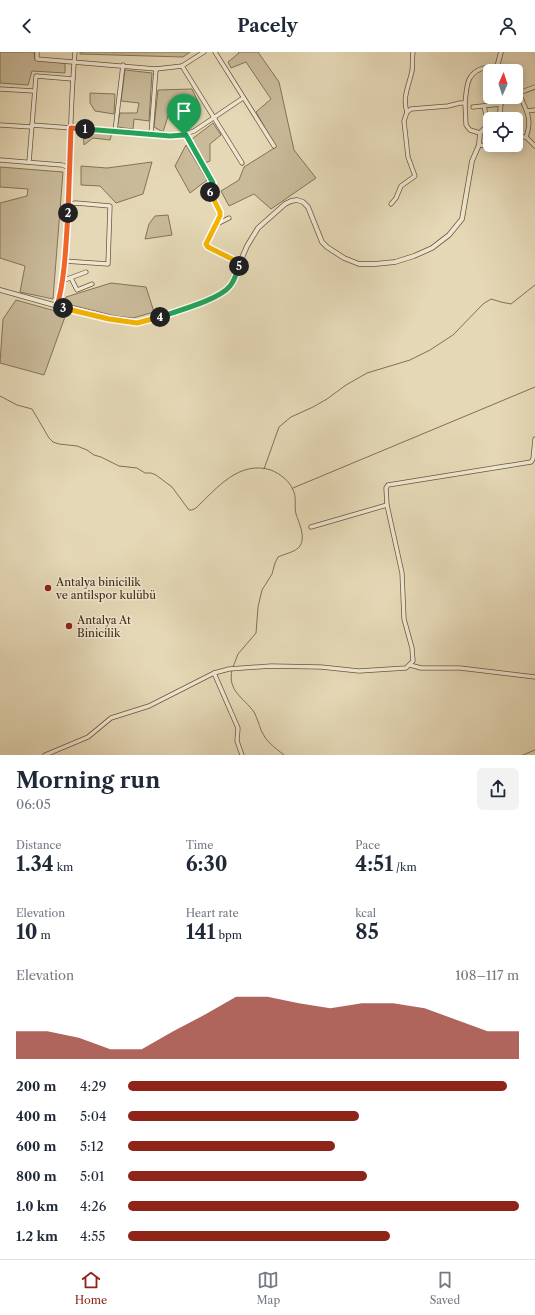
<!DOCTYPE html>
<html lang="en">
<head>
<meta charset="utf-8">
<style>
  :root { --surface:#fff; --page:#f2f2f3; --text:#1f2937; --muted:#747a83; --line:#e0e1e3; --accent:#8f2418 }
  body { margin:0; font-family:"Libre Caslon Text",serif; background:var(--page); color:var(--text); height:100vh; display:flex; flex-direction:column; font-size:15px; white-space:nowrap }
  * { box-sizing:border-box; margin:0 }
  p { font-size:13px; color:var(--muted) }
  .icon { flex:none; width:22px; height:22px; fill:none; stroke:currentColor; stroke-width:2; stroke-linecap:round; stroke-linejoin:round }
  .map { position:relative; height:703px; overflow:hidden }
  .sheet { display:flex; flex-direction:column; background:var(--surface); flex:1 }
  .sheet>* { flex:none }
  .needle { width:26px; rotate:3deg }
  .tools { position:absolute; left:483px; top:12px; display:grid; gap:8px }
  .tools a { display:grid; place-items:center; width:40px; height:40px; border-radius:6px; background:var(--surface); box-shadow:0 2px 10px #0003; font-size:20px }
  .pin { position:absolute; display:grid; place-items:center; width:34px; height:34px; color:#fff; margin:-41px -17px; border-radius:50% 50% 50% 0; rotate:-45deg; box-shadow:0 0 4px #0007 }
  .pin .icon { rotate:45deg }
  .km { position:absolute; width:20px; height:20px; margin:-10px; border-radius:50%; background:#222; color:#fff; font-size:11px; line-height:20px; text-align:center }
  .round { display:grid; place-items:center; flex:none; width:42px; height:42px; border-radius:6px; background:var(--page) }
  .overview { display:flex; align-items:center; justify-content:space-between; height:68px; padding:0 16px }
  h1 { font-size:22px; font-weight:800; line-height:30px }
  .metrics { display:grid; grid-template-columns:repeat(3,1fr); gap:6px; height:68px; padding:4px 16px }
  .metrics div { display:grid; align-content:center }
  .metrics b { font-size:20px; font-weight:800 }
  .metrics small { font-size:11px; font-weight:400 }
  .metrics p { font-size:11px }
  .chart { height:112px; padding:8px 16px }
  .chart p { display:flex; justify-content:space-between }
  .chart svg { width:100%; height:72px; margin-top:4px; fill:var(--accent); opacity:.7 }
  ul { padding:0 16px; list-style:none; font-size:13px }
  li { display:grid; grid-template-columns:64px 48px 1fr; align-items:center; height:30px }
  li i { height:10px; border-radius:5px; background:var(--accent) }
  header { display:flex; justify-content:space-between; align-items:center; height:52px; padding:0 16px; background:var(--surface); font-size:18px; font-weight:800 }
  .tabs { display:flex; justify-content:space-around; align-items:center; height:56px; border-top:1px solid var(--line); background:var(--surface); font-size:11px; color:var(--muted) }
  .tabs a { display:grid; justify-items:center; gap:2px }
  .tabs .current { color:var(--accent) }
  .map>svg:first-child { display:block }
  .green { fill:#c9ba9a; stroke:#867256 }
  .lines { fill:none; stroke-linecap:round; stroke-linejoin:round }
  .stream { stroke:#836f54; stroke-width:1 }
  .minor-casing { stroke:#6c563c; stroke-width:5 }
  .tertiary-casing { stroke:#6c563c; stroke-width:5.5 }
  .minor { stroke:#eee6d0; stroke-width:3.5 }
  .tertiary { stroke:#eee6d0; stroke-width:4 }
  .split-1-casing { stroke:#fff; stroke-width:8 }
  .split-2-casing { stroke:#fff; stroke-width:8 }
  .split-3-casing { stroke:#fff; stroke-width:8 }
  .split-4-casing { stroke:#fff; stroke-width:8 }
  .split-5-casing { stroke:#fff; stroke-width:8 }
  .split-6-casing { stroke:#fff; stroke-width:8 }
  .split-7-casing { stroke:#fff; stroke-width:8 }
  .split-1 { stroke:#22a559; stroke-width:5 }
  .split-2 { stroke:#f0652b; stroke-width:5 }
  .split-3 { stroke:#f0652b; stroke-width:5 }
  .split-4 { stroke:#f5b400; stroke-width:5 }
  .split-5 { stroke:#22a559; stroke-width:5 }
  .split-6 { stroke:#f5b400; stroke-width:5 }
  .split-7 { stroke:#22a559; stroke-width:5 }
  .poi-dot { fill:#8f2418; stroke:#eee6d0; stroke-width:1.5 }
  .labels { text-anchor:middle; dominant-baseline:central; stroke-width:3; stroke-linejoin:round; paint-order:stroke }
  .poi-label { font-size:11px; fill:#432a13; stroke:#eee6d0; text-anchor:start }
</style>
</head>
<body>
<header><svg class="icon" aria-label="back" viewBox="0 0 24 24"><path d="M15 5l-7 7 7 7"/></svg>Pacely<svg class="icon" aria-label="person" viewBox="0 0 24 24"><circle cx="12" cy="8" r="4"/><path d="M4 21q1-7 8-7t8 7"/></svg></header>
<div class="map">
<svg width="535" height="703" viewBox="0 0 535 703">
  <rect width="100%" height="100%" fill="#e5d8b6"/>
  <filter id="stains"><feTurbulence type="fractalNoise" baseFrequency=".005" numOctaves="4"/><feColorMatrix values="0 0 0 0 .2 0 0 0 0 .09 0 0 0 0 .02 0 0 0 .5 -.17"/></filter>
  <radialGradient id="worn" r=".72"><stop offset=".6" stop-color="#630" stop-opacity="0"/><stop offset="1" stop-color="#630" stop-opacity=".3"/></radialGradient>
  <!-- green -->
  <g class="green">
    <path d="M0 0H34L35 8 65 11V21L32 19 28 33 0 31Z"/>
    <path d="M80 0H190L183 5 80 2Z"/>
    <path d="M238 0H258L279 30 294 98 316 126 271 157 254 142 229 154 221 139 239 128 244 115 276 95 256 60 271 47 246 10 231 16 228 10 239 1Z"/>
    <path d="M125 18 152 21 149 69 134 67 133 77 117 75 120 61H137L139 51 121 49Z"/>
    <path d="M192 37 200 54 169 61 163 80 154 75 158 38Z"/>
    <path d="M90 41 115 42 114 62 95 59 90 51Z"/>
    <path d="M213 71 221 83 210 92V109L205 111 192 87Z"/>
    <path d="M83 79 112 81 110 88 93 86 84 93Z"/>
    <path d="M186 93 207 128 190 141 175 114Z"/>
    <path d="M152 110 143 142 116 151 100 134 81 133V114L107 116Z"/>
    <path d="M0 115 63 120 53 247 20 240 25 214 0 206V151L27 144 28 137 0 135Z"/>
    <path d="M168 163 172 183 145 187 149 172 155 164Z"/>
    <path d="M111 231 146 235 154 260 133 266 115 264 63 251 66 245Z"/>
    <path d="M16 248 66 262 44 323 0 311 3 267Z"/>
  </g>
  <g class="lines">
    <!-- stream -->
    <g class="stream">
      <path d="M0 344 17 353 32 357 49 386 53 390 59 392 77 394 87 398 94 403 101 405 119 414 137 416 145 421H151L156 423 172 435 189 458H192L196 456C217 436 239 408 271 418 280 422 289 428 293 438 297 445 294 454 296 462 299 471 306 485 300 494 296 500 284 502 278 505L275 511 272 522 262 538 258 555 256 581 238 602 233 615"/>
      <path d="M264 417 279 375 291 365 313 355 327 347 346 333 367 321 410 308 430 298 453 283 483 252 491 247 501 250 511 252 535 233"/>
      <path d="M293 436 535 335"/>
      <path d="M232 618C227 639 244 646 254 660 257 666 259 672 261 678 267 691 273 694 284 703"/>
      <path d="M523 703 535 698"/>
    </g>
    <defs>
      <g id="minor">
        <path d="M37 0V7L156 17 182 14 204 0"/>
        <path d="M215 0 274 94"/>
        <path d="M182 14 242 111"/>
        <path d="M0 37 34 39"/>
        <path d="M519 41C526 59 533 66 526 85"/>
        <path d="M516 42 535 35"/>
        <path d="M465 51C466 44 466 32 470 26 475 17 487 14 496 15"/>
        <path d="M484 54 488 72"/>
        <path d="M473 55 501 52"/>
        <path d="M527 59 535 58"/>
        <path d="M407 60C402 46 409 33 412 19 413 13 412 6 413 0"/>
        <path d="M0 73 32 75"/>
        <path d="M32 73 179 84 194 79 243 46"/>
        <path d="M115 79 123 13"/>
        <path d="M151 82 156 17"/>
        <path d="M186 83 213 131 208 135 220 160V164L206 191 208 195 240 211"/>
        <path d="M516 85H526L535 94"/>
        <path d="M479 93 486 94 496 93"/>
        <path d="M0 108 62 113 70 116"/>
        <path d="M29 110 36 24 73 27"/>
        <path d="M391 152 396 146 401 134 415 124 408 105 404 69 407 60 411 57 448 54 460 51H465L466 73 470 78 480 81"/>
        <path d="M217 172 229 166"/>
        <path d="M64 209 108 212 110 154 76 151 68 152"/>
        <path d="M71 226 77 238 92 232"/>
        <path d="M62 229 86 220"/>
        <path d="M57 254C63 233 64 210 66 188 71 126 69 62 75 0"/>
        <path d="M311 475 387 453"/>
        <path d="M410 613 421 616H460L535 625"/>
        <path d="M214 621 238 676 237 689 242 703"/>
        <path d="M45 703 88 685 111 666 149 654 214 621 229 617 271 614 321 615 359 619 406 616 413 609 412 596 404 567 402 521 387 453 386 436 388 433 531 410 533 407 535 387"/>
      </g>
      <g id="tertiary">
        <path d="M496 19 501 0"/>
        <path d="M497 67 500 63 501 45"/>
        <path d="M0 238 86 262 109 267 137 271 147 269 200 251 221 242 230 234 247 194 258 176 285 152 291 149 297 148 303 150 308 155 322 190 327 195 344 206 359 212H375L395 210 414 204 432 196 449 183 462 167 472 109 479 93 480 81 490 71"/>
      </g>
    </defs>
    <!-- minor casing -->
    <use href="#minor" class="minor-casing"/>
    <!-- tertiary casing -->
    <use href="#tertiary" class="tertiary-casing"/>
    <!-- minor -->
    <use href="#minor" class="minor"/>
    <!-- tertiary -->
    <use href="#tertiary" class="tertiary"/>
  </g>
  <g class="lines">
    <defs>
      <path id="split-1" d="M85 77 170 84 184 83"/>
      <path id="split-2" d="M68 161 71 76 85 77"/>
      <path id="split-3" d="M63 256 57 254C65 227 66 190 68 161"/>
      <path id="split-4" d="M63 256 109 267 137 271 160 265"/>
      <path id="split-5" d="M160 265C177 259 219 248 230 234 235 228 237 220 239 214"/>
      <path id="split-6" d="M210 140 220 160V164L206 192 208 195 240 211 239 214"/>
      <path id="split-7" d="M184 83H186L213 131 208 135 210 140"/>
    </defs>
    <!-- split-1 casing -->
    <use href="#split-1" class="split-1-casing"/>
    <!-- split-2 casing -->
    <use href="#split-2" class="split-2-casing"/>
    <!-- split-3 casing -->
    <use href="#split-3" class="split-3-casing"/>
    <!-- split-4 casing -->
    <use href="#split-4" class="split-4-casing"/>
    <!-- split-5 casing -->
    <use href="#split-5" class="split-5-casing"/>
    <!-- split-6 casing -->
    <use href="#split-6" class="split-6-casing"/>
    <!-- split-7 casing -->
    <use href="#split-7" class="split-7-casing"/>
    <!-- split-1 -->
    <use href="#split-1" class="split-1"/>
    <!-- split-2 -->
    <use href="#split-2" class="split-2"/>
    <!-- split-3 -->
    <use href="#split-3" class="split-3"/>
    <!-- split-4 -->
    <use href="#split-4" class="split-4"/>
    <!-- split-5 -->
    <use href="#split-5" class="split-5"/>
    <!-- split-6 -->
    <use href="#split-6" class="split-6"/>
    <!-- split-7 -->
    <use href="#split-7" class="split-7"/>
  </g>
  <!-- markers -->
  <g class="poi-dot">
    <circle cx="48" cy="536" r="4"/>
    <circle cx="69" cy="574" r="4"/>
  </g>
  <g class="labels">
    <!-- poi labels -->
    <g class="poi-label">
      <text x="56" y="530">Antalya binicilik<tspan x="56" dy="13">ve antilspor kulübü</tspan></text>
      <text x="77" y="568">Antalya At<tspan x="77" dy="13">Binicilik</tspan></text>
    </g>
  </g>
  <rect width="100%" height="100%" filter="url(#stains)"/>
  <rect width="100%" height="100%" fill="url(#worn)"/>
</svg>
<div class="tools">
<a><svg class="needle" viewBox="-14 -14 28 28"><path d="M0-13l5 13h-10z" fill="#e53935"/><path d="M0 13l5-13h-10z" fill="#747a83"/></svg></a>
<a><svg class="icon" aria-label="locate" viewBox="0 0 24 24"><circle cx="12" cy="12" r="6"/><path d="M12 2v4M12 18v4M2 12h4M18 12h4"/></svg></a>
</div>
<div class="pin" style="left:184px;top:83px;background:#1e9e55"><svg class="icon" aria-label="arrive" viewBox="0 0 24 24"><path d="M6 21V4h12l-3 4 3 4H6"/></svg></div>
<b class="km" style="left:85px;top:77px">1</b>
<b class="km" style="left:68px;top:161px">2</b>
<b class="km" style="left:63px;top:256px">3</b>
<b class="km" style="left:160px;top:265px">4</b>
<b class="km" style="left:239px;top:214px">5</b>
<b class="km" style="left:210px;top:140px">6</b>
</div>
<section class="sheet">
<div class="overview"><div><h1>Morning run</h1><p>06:05</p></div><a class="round"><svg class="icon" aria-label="share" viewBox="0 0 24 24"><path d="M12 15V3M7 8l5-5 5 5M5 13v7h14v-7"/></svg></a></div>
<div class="metrics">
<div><p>Distance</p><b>1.34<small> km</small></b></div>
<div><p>Time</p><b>6:30</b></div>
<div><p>Pace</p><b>4:51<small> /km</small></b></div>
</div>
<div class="metrics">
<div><p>Elevation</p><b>10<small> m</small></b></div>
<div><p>Heart rate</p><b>141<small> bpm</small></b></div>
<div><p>kcal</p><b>85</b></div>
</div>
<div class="chart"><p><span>Elevation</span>108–117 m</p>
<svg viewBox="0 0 160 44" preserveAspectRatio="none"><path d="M0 44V27L10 27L20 31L30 38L40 38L50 27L60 17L70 6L80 6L90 10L100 13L110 10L120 10L130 13L140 20L150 27L160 27V44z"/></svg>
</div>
<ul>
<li><b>200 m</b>4:29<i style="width:97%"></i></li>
<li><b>400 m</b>5:04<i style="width:59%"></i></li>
<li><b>600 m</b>5:12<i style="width:53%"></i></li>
<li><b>800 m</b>5:01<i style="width:61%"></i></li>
<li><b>1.0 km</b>4:26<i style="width:100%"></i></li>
<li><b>1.2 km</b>4:55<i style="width:67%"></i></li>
</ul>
</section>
<nav class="tabs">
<a class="current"><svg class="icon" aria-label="home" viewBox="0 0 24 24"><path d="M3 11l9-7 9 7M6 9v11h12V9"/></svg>Home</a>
<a><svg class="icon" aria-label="map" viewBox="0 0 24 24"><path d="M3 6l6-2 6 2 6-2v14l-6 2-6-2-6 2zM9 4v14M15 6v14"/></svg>Map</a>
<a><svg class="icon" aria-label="saved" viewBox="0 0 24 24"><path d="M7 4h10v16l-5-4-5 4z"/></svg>Saved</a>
</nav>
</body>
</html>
